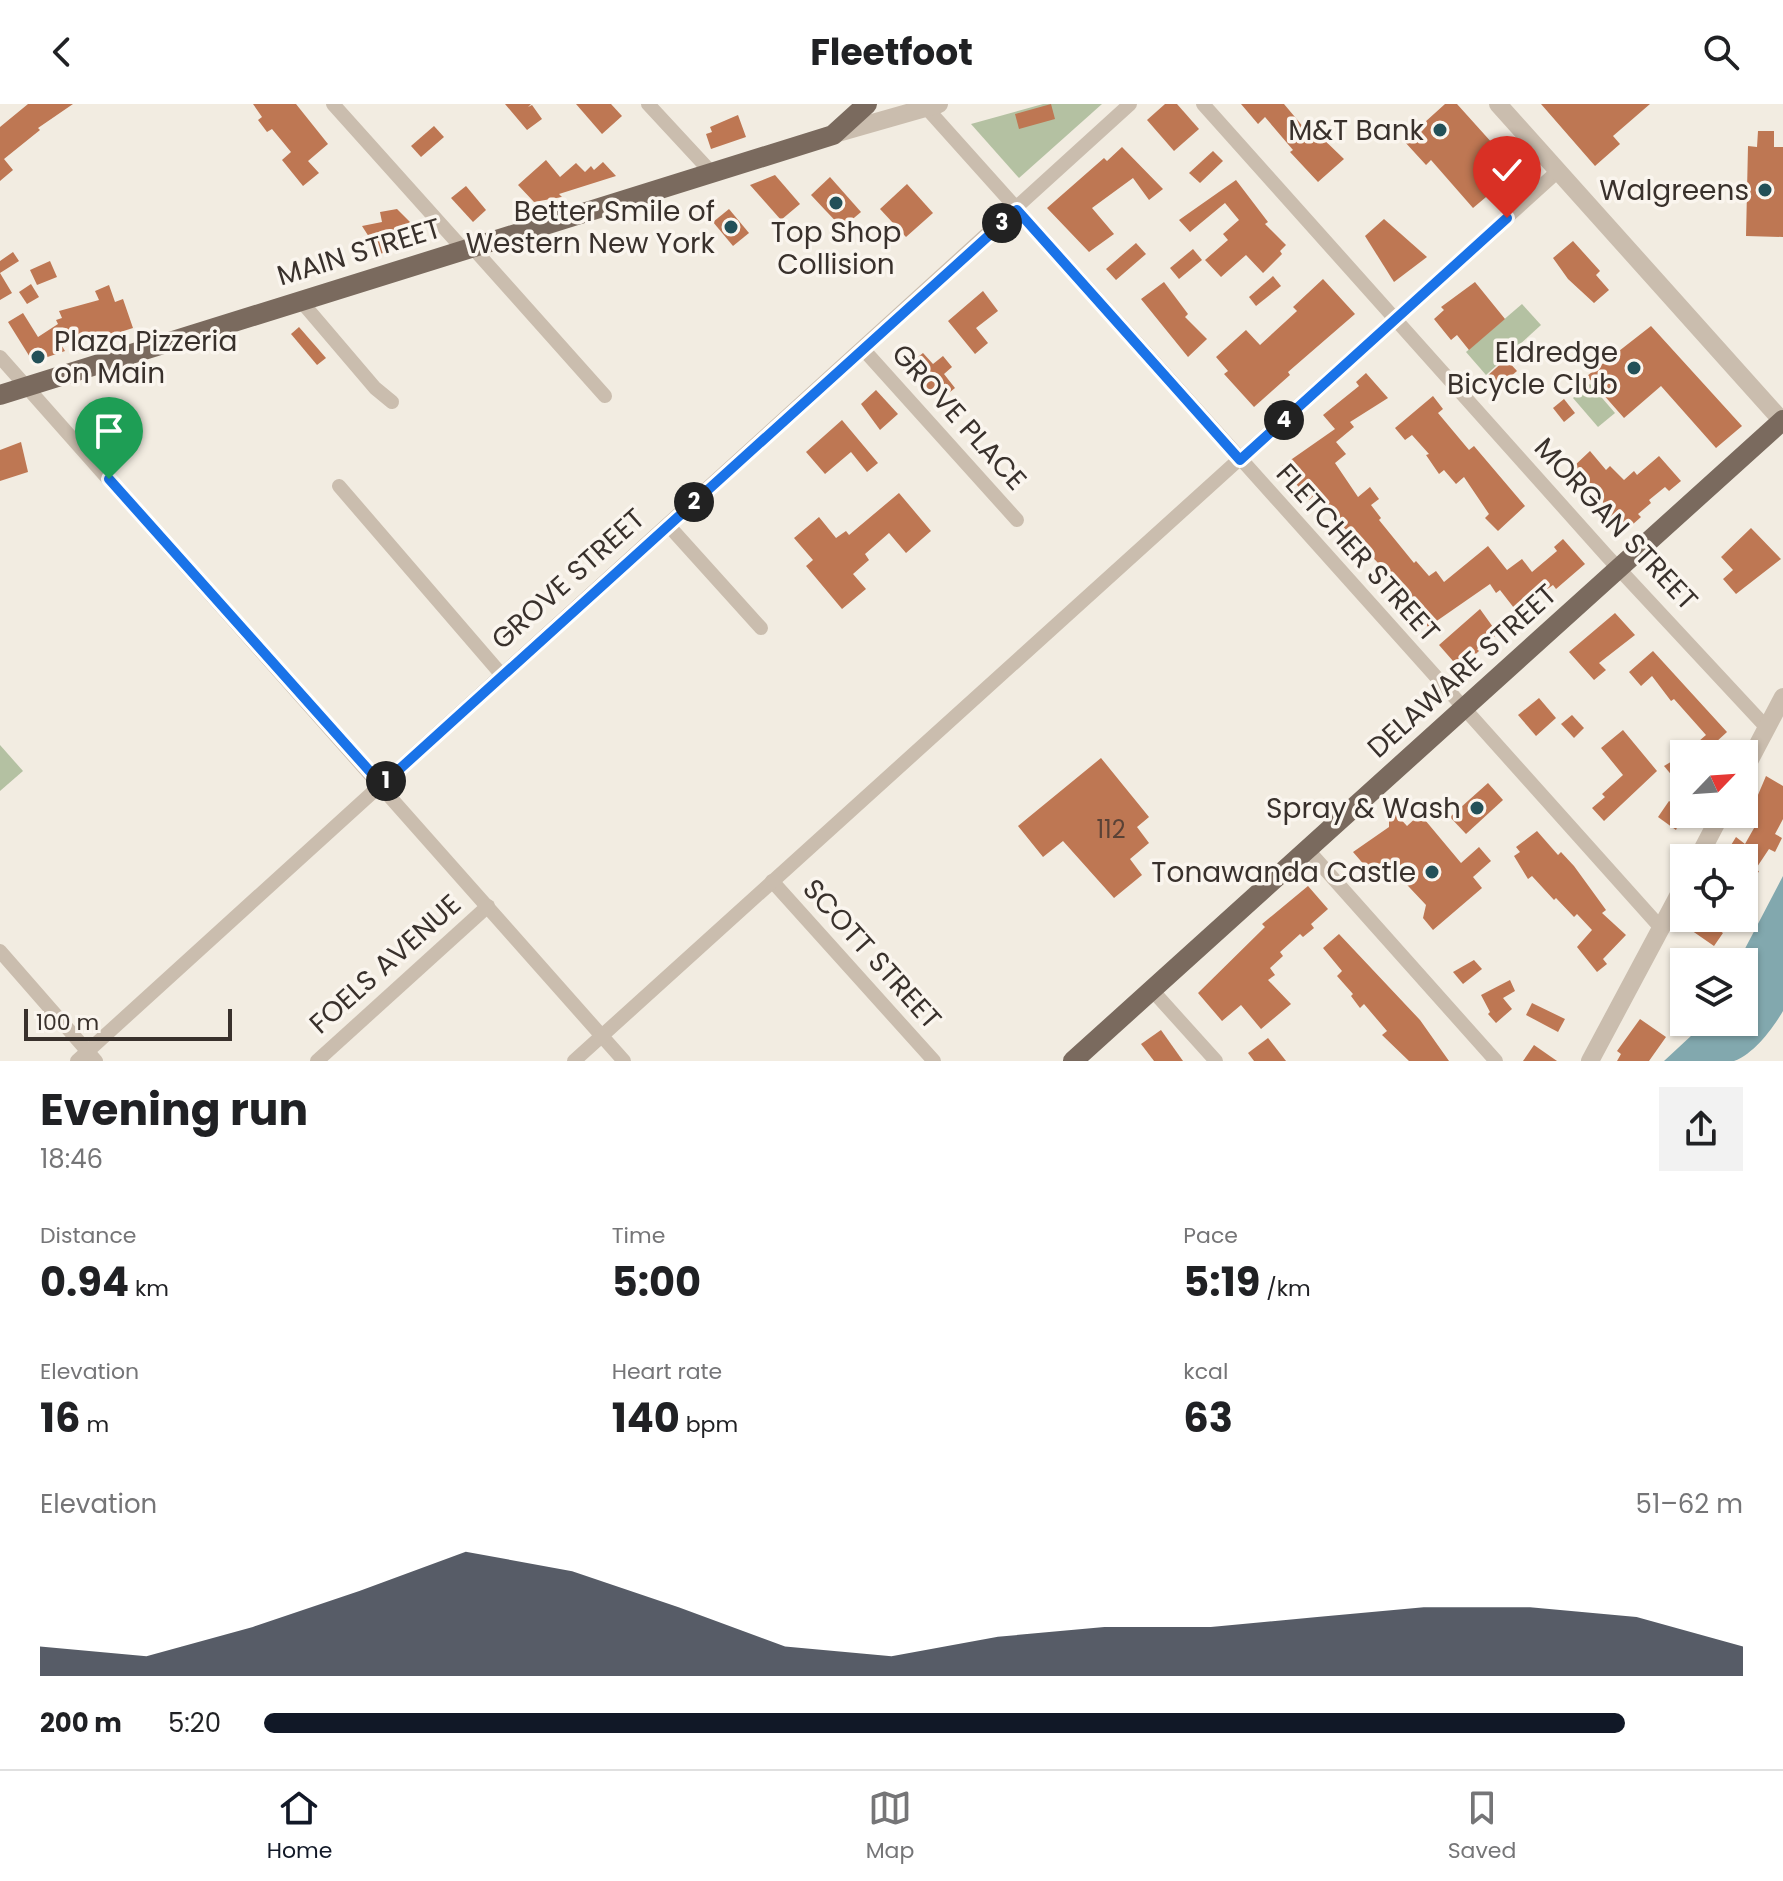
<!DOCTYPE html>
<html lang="en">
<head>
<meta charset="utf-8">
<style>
  :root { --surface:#fff; --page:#f2f2f2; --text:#202124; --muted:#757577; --line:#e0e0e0; --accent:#111827 }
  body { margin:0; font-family:Poppins,sans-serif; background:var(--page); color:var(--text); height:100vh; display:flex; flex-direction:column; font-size:30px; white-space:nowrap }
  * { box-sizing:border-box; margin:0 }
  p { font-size:26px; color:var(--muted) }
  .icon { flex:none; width:44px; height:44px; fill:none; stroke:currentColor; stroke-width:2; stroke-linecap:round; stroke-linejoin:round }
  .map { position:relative; height:957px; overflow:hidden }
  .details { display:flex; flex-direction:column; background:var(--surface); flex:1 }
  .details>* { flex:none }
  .needle { width:52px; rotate:65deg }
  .controls { position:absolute; left:1670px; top:636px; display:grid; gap:16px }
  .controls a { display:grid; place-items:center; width:88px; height:88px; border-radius:0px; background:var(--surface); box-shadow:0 2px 6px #0004; font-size:40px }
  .scale { position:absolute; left:24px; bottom:20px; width:208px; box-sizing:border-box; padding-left:8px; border:4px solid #39312c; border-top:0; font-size:22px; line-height:28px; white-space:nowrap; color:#39312c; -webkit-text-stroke:6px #faf5ee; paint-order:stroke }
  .pin { position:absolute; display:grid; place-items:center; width:68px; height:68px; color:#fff; margin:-82px -34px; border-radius:50% 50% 50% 0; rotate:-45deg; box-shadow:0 0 8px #0007 }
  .pin .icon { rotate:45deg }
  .km { position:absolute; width:40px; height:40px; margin:-20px; border-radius:50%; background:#222; color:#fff; font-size:22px; line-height:40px; text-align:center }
  .round { display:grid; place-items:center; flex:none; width:84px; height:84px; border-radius:0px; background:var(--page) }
  .overview { display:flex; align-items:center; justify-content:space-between; height:136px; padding:0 40px }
  h1 { font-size:44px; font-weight:700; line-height:60px }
  .metrics { display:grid; grid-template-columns:repeat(3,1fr); gap:12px; height:136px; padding:8px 40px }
  .metrics div { display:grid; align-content:center }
  .metrics b { font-size:40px; font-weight:700 }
  .metrics small { font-size:22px; font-weight:400 }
  .metrics p { font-size:22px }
  .chart { height:224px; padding:16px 40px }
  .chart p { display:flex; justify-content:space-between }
  .chart svg { width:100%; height:144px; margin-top:8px; fill:var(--accent); opacity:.7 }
  ul { padding:0 40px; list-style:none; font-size:26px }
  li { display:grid; grid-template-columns:128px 96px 1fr; align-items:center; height:60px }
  li i { height:20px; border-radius:10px; background:var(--accent) }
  header { display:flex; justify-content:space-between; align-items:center; height:104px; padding:0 40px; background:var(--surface); font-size:36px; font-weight:700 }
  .tab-bar { display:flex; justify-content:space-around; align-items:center; height:112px; border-top:2px solid var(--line); background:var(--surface); font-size:22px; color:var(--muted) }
  .tab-bar a { display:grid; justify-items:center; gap:4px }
  .tab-bar .on { color:var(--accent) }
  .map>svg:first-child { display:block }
  .green { fill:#b4c1a2 }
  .water { fill:#82a8ae }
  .building { fill:#be7753 }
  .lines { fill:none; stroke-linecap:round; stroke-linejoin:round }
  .minor { stroke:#cabdae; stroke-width:14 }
  .tertiary { stroke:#cabdae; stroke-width:18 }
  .primary { stroke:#7a6a5e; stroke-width:20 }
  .route-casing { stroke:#fff; stroke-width:16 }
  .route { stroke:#1a73e8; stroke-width:10 }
  .poi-dot { fill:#235058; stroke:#faf5ee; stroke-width:3 }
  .labels { text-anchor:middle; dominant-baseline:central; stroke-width:7; stroke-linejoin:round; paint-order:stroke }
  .number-label { font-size:24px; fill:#5a4236 }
  .poi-label { font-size:28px; fill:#39312c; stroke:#faf5ee; text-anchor:end }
  .street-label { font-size:28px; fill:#39312c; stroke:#faf5ee }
</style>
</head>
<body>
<header><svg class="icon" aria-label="back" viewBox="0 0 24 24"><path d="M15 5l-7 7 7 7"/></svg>Fleetfoot<svg class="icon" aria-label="search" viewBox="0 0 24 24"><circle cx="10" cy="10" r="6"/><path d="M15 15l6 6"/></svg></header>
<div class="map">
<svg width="1783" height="957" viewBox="0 0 1783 957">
  <rect width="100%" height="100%" fill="#f2ece1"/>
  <!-- green -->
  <g class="green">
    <path d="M1043 0H1102L1019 74 971 20Z"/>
    <path d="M1522 200 1541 221 1486 271 1466 248Z"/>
    <path d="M1590 280 1615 309 1598 323 1573 294Z"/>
    <path d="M0 641 23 667 0 687Z"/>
  </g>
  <!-- water -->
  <path class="water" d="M1783 772V907C1773 924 1754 950 1734 957 1719 957 1681 957 1664 957L1706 918H1744V858H1738Z"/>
  <!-- building -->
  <g class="building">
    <path d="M28 0H73L38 24 40 26 4 55 13 66 0 77V23Z"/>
    <path d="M253 0H296L328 40 308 57 319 69 303 82 282 56 291 48 272 25 267 28 258 16 262 13Z"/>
    <path d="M505 0H531L528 3 532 1 542 15 527 26Z"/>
    <path d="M576 0H611L622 12 602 30Z"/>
    <path d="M1051 0 1055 15 1019 25 1015 10Z"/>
    <path d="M1165 0H1177L1199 25 1174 47 1147 16Z"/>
    <path d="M1241 0H1284L1310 31 1315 27 1344 55 1318 78 1290 48 1293 46 1265 13 1258 20Z"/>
    <path d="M1445 0H1457L1493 40 1486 47 1495 56 1494 65 1482 76 1492 88 1473 104 1431 56 1426 61 1404 37Z"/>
    <path d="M1541 0H1650L1613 32 1620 40 1595 62Z"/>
    <path d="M738 11 746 33 711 45 706 30 712 28 710 23Z"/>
    <path d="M434 22 444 33 421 53 411 42Z"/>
    <path d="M1758 27H1774V43H1783V133L1746 132 1748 42 1757 43Z"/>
    <path d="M1122 43 1163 85 1149 96 1133 74 1092 104 1114 130 1089 148 1047 104 1104 54 1107 57Z"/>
    <path d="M1213 47 1223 57 1200 79 1189 69Z"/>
    <path d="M546 56 560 73 576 59 585 68 591 62 594 66 603 58 616 72 559 90 562 93 534 98 518 81Z"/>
    <path d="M775 71 800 100 781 116 750 81Z"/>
    <path d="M830 73 861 108 842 124 811 91Z"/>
    <path d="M1236 76 1268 118 1265 120 1286 141 1280 147 1282 150 1263 169 1246 151 1221 173 1205 156 1228 136 1223 130 1239 116 1225 99 1190 128 1179 116Z"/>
    <path d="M907 80 933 109 906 133 880 105Z"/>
    <path d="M466 82 486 106 473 118 451 94Z"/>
    <path d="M397 105 427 135 380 150 362 122 382 118 380 108Z"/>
    <path d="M729 105 749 129 733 142 713 118Z"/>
    <path d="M1384 115 1427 153 1394 178 1365 132Z"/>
    <path d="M1573 137 1600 167 1596 171 1609 186 1594 199 1568 175 1553 154Z"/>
    <path d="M1136 139 1146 150 1116 176 1106 165Z"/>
    <path d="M1193 145 1202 156 1179 175 1170 164Z"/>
    <path d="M13 148 19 157 0 169 12 189 0 196V157Z"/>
    <path d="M50 157 57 173 37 181 30 166Z"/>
    <path d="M1273 172 1281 182 1256 202 1249 193Z"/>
    <path d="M1323 175 1355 210 1288 268 1290 271 1254 303 1224 270 1228 267 1216 253 1246 226 1260 241 1297 207 1293 203Z"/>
    <path d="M1164 178 1188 210 1185 213 1207 235 1188 253 1141 195Z"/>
    <path d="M1475 178 1505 215 1469 246 1457 231 1451 236 1434 215 1444 206 1441 203Z"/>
    <path d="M31 180 39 193 27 200 19 188Z"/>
    <path d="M109 181 115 198 123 195 133 224 95 236 93 229 62 242 65 247 33 258 8 218 23 209 38 233 58 220 56 216 62 214 59 207 99 196 95 187Z"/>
    <path d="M983 187 998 207 976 224 988 239 975 250 948 217Z"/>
    <path d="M1651 222 1742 322 1716 344 1661 282 1624 314 1587 272Z"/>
    <path d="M299 223 326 254 317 261 291 230Z"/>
    <path d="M923 249 933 260 943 252 952 263 944 270 955 284 940 296 935 289 931 292 918 276 915 279 903 265Z"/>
    <path d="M1506 255 1517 267 1495 286 1485 274Z"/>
    <path d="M1366 269 1388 294 1350 318 1354 323 1336 338 1346 350 1335 359 1358 393 1370 383 1379 395 1371 401 1381 414 1379 416 1414 459 1416 457 1429 472 1436 467 1444 478 1488 442 1507 466 1522 455 1532 468 1557 447 1554 443 1563 435 1585 460 1556 485 1553 481 1532 496 1536 501 1521 513 1500 486 1496 489 1490 480 1428 523 1404 486 1330 409 1316 390 1309 396 1282 362 1335 325 1323 311 1359 282 1356 278Z"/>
    <path d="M876 286 898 310 880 326 861 300Z"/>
    <path d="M1433 292 1443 305 1438 309 1469 346 1474 342 1525 402 1498 427 1485 414 1489 410 1464 373 1456 380 1444 366 1439 370 1426 351 1429 350 1412 331 1405 336 1395 324Z"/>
    <path d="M1564 295 1575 309 1564 318 1553 304Z"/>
    <path d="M842 316 878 359 867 368 851 348 825 370 806 348Z"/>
    <path d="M21 338 28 368 0 377V346Z"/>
    <path d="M1590 347 1606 366 1610 362 1624 376 1634 367 1637 371 1659 352 1681 377 1669 387 1665 383 1649 396 1651 399 1638 410 1641 413 1623 429 1604 408 1608 404 1572 364Z"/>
    <path d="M899 389 931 427 906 449 889 429 865 450 869 456 853 470 866 485 842 505 806 462 813 456 794 434 819 413 836 434 846 427 849 431Z"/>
    <path d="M1751 424 1781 455 1736 490 1723 475 1733 466 1721 453Z"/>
    <path d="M1480 505 1498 530 1477 545 1479 547 1460 565 1439 541Z"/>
    <path d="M1615 509 1635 531 1599 559 1606 566 1594 576 1569 548Z"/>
    <path d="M1653 547 1727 628 1703 650H1684L1706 631 1674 595 1671 597 1652 572 1641 582 1629 568Z"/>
    <path d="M1539 594 1556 614 1536 632 1518 611Z"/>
    <path d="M1572 611 1584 624 1574 634 1561 620Z"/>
    <path d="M1623 626 1657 667 1604 717 1592 704 1605 693 1602 690 1623 671 1601 644Z"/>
    <path d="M1684 650V686L1664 662Z"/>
    <path d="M1101 654 1149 713 1137 723 1149 739 1130 755 1142 771 1114 794 1063 737 1043 753 1018 722Z"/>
    <path d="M1766 672 1783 682V715L1775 730 1782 734 1775 748 1769 745 1755 766 1759 767 1744 796V754H1731L1733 749 1728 746 1736 733 1745 740 1758 717 1749 712Z"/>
    <path d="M1488 679 1503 696 1466 730 1450 713Z"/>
    <path d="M1669 697 1684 707 1676 726 1658 713Z"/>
    <path d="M1396 710 1407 722 1420 710 1461 759 1479 743 1491 757 1473 773 1482 784 1433 826 1423 814 1426 801 1393 766 1373 771 1353 748 1389 723V716Z"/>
    <path d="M1537 727 1558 751 1561 748 1574 762 1606 806 1602 809 1626 831 1603 855 1607 860 1597 868 1577 843 1592 826 1577 810 1574 813 1556 794 1554 796 1532 772 1528 775 1514 752 1520 748 1516 743Z"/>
    <path d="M1308 782 1328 805 1311 820 1314 824 1303 833 1300 830 1280 848 1283 852 1270 864 1275 871 1268 876 1291 900 1261 925 1241 901 1222 917 1198 889 1265 823 1262 820Z"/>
    <path d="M1695 814H1723L1716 824 1723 829 1714 842 1688 824Z"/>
    <path d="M1339 830 1420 916 1449 957H1409L1382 931 1387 927 1364 900 1360 904 1351 892 1353 890 1337 872 1342 867 1323 844Z"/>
    <path d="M1474 856 1482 865 1463 880 1453 868Z"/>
    <path d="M1510 876 1515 887 1503 894 1512 905 1496 919 1488 910 1490 908 1481 891Z"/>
    <path d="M1532 899 1565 915 1558 928 1526 911Z"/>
    <path d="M1640 915 1666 933 1649 957H1617L1621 950 1617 947Z"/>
    <path d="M1161 926 1183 957H1154L1141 940Z"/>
    <path d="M1268 934 1286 957H1254L1248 949Z"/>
    <path d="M1534 941 1557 957H1523Z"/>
  </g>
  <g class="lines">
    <!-- minor -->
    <g class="minor">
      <path d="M333 0 463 145"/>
      <path d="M648 0 711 68"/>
      <path d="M923 0 1661 824"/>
      <path d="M1203 0 1606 451 1767 624"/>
      <path d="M472 143 605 292"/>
      <path d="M300 196 375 284 392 298"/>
      <path d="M863 245 1017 416"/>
      <path d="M0 253 624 957"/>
      <path d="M339 382 501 570"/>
      <path d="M668 421 761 524"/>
      <path d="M1307 745 1496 957"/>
      <path d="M772 777 934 957"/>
      <path d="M0 847 96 957"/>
      <path d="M1152 886 1216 957"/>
      <path d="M77 957 1130 0"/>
      <path d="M317 957 488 802"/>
      <path d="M574 957 1558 67"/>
    </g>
    <!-- tertiary -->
    <g class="tertiary">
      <path d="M1498 0 1783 318"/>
      <path d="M834 30 939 0"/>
      <path d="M1744 667 1783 593"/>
      <path d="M1698 754 1721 710"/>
      <path d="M1590 957 1684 781"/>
    </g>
    <!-- primary -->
    <g class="primary">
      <path d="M0 291 833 31 867 0"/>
      <path d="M1073 957 1783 316"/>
    </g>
  </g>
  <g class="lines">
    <defs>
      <path id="route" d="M109 375 382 681 1017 106 1240 356 1507 114"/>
    </defs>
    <!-- route casing -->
    <use href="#route" class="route-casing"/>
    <!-- route -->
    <use href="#route" class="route"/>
  </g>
  <!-- markers -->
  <g class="poi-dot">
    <circle cx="1440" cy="26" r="8"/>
    <circle cx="1765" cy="86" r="8"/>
    <circle cx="836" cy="99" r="8"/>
    <circle cx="731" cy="123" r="8"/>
    <circle cx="38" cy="253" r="8"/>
    <circle cx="1634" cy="264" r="8"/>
    <circle cx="1477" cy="704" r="8"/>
    <circle cx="1432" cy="768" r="8"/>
  </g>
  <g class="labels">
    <!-- number labels -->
    <g class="number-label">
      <text x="1111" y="725">112</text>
    </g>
    <!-- poi labels -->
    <g class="poi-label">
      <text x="1424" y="26">M&amp;T Bank</text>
      <text x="1749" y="86">Walgreens</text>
      <text x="715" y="107">Better Smile of<tspan x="715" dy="32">Western New York</tspan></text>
      <text x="836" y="128" text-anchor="middle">Top Shop<tspan x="836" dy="32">Collision</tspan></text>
      <text x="54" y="237" text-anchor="start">Plaza Pizzeria<tspan x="54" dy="32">on Main</tspan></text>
      <text x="1618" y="248">Eldredge<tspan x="1618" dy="32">Bicycle Club</tspan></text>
      <text x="1461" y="704">Spray &amp; Wash</text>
      <text x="1416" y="768">Tonawanda Castle</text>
    </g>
    <!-- street labels -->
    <g class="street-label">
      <text transform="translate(359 148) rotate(-17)">MAIN STREET</text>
      <text transform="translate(959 313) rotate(48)">GROVE PLACE</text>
      <text transform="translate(1616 420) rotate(47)">MORGAN STREET</text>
      <text transform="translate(1358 449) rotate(48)">FLETCHER STREET</text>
      <text transform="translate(568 475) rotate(-42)">GROVE STREET</text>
      <text transform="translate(1462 567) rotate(-42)">DELAWARE STREET</text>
      <text transform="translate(872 850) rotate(48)">SCOTT STREET</text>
      <text transform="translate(385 860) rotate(-42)">FOELS AVENUE</text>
    </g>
  </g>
</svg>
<div class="controls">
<a><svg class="needle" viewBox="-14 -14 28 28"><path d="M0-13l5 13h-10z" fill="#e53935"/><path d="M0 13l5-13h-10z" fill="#757577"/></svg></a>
<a><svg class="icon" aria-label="locate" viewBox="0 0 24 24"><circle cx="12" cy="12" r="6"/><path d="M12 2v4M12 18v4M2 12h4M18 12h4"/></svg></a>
<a><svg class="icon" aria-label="layers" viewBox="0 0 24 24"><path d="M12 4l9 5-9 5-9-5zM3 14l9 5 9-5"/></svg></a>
</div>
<div class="scale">100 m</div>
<div class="pin" style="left:109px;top:375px;background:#1e9e55"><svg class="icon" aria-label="arrive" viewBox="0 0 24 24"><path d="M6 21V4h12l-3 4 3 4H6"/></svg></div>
<div class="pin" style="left:1507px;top:114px;background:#d93025"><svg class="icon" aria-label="check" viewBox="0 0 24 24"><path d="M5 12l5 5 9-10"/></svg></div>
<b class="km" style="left:386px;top:677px">1</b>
<b class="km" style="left:694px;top:398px">2</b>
<b class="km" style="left:1002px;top:119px">3</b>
<b class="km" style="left:1284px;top:316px">4</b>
</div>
<section class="details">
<div class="overview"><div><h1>Evening run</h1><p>18:46</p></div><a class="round"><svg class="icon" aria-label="share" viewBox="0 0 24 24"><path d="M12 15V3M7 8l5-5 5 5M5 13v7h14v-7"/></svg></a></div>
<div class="metrics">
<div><p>Distance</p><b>0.94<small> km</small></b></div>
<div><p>Time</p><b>5:00</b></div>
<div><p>Pace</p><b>5:19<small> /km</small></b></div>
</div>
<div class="metrics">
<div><p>Elevation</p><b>16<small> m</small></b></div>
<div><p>Heart rate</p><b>140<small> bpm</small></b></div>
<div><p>kcal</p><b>63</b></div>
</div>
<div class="chart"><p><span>Elevation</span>51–62 m</p>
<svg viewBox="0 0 160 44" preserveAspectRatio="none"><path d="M0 44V35L10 38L20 29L30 18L40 6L50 12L60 23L70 35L80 38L90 32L100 29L110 29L120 26L130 23L140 23L150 26L160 35V44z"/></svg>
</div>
<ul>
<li><b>200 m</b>5:20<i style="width:92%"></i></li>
</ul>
</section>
<nav class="tab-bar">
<a class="on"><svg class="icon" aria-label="home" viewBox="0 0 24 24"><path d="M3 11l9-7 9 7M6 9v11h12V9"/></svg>Home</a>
<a><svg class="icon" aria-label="map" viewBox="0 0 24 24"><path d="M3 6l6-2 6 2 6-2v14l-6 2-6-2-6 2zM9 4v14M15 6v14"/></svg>Map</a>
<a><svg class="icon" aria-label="saved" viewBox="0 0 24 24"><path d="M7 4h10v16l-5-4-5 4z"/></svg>Saved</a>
</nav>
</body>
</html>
